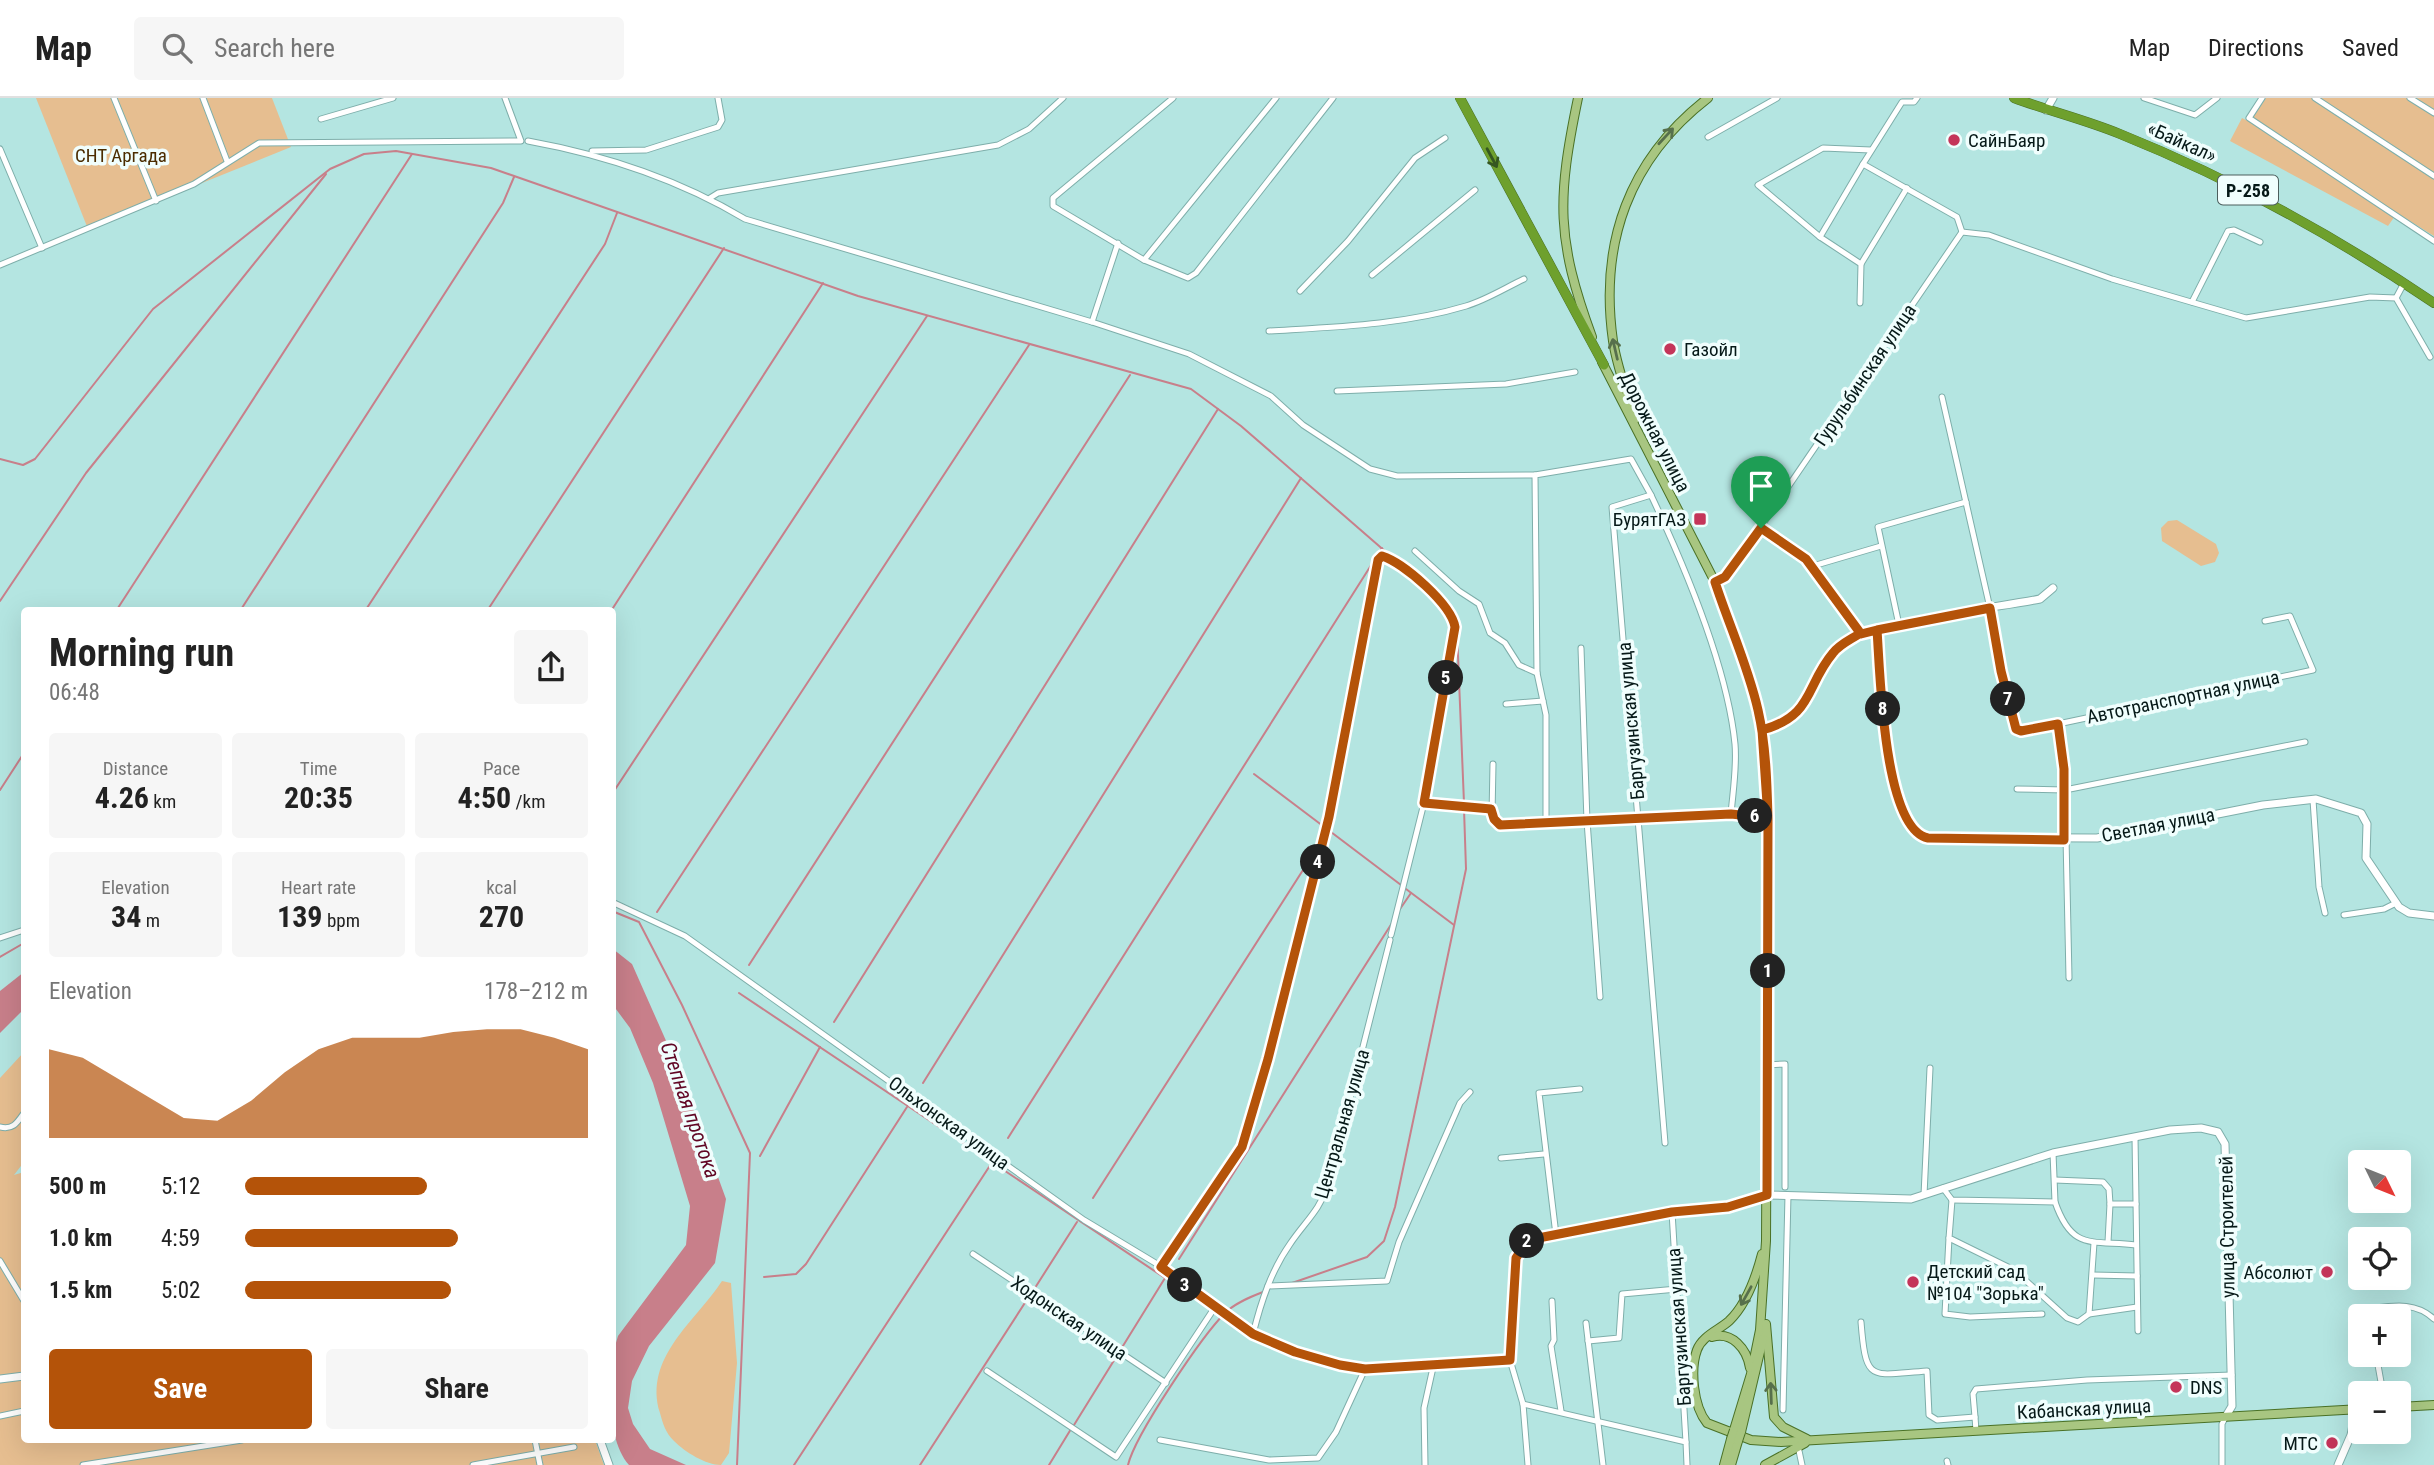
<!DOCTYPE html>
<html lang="en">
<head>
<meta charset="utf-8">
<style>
  :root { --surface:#fff; --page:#f6f6f6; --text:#222; --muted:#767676; --line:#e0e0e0; --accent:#b45309 }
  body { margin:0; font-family:"Roboto Condensed",sans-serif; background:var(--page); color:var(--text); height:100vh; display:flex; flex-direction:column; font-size:26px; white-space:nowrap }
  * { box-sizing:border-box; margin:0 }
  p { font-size:23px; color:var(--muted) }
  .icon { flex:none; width:38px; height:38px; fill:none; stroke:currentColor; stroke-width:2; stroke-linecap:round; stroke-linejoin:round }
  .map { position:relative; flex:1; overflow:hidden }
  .drawer { position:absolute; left:21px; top:509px; width:595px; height:836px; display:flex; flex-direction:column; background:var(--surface); border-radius:7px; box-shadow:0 7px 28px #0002 }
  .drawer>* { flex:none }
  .needle { width:46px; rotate:133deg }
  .tools { position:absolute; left:2348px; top:1052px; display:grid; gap:14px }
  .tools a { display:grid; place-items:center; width:63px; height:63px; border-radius:7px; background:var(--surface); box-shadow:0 7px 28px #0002; font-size:35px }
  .pin { position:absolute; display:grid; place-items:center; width:60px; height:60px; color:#fff; margin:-72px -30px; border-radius:50% 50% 50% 0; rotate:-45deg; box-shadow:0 0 7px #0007 }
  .pin .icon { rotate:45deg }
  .km { position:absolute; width:35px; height:35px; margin:-18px; border-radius:50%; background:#222; color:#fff; font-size:19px; line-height:35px; text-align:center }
  .round { display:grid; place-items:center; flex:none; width:74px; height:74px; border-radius:7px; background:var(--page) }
  .summary { display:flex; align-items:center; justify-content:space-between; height:119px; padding:0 28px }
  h1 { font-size:38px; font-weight:700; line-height:52px }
  .stats { display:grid; grid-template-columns:repeat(3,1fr); gap:10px; height:119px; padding:7px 28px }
  .stats div { display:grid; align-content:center; border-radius:7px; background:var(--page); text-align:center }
  .stats b { font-size:30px; font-weight:700 }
  .stats small { font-size:19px; font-weight:400 }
  .stats p { font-size:19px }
  .chart { height:196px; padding:14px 28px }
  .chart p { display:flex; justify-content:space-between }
  .chart svg { width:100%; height:126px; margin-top:7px; fill:var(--accent); opacity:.7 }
  .cta { display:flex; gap:14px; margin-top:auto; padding:14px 28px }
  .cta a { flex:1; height:80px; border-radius:7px; background:var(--accent); color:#fff; font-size:28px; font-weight:700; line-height:80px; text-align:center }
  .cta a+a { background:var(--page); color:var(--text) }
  ul { padding:0 28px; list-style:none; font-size:23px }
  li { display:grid; grid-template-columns:112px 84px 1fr; align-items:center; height:52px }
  li i { height:18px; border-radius:9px; background:var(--accent) }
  header { display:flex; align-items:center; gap:42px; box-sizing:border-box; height:98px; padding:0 35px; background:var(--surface); border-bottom:2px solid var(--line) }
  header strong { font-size:33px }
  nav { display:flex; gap:38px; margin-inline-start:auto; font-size:24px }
  .search { width:490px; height:63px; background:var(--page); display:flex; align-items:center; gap:18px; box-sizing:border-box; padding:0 24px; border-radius:7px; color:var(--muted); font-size:26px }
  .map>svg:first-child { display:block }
  .green { fill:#e6be90 }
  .water { fill:#c87f8a }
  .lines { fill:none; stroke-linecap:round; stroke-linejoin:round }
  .stream { stroke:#c87f8a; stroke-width:2 }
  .street-casing { stroke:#7eaeaa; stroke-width:7 }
  .secondary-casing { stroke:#7eaeaa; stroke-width:9 }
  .primary-casing { stroke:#4a7126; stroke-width:10 }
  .highway-casing { stroke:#4a7126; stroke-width:10 }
  .street { stroke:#fff; stroke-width:5 }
  .secondary { stroke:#fff; stroke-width:7 }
  .primary { stroke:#a8c681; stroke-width:8 }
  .highway { stroke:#6ea02d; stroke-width:9 }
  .primary-bridge-casing { stroke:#4a7126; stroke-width:10; stroke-linecap:butt }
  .primary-bridge { stroke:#a8c681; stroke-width:8 }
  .oneway { stroke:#57704c }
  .oneway2 { stroke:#355621 }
  .route-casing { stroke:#fff; stroke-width:14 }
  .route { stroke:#b45309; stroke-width:9 }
  .poi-dot { fill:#c4355a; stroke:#f0fefd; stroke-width:2.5 }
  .labels { text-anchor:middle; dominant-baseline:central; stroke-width:7; stroke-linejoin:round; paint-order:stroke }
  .shield { fill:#f0fefd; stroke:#4c5e5d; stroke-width:2 }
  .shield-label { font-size:18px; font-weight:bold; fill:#061918 }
  .poi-label { font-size:19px; fill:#061918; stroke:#f0fefd; text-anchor:start }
  .street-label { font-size:19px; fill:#061918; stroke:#f0fefd }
  .park-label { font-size:19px; fill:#4b2c00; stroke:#f0fefd }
  .water-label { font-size:21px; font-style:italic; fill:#610624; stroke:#f0fefd }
</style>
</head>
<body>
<header>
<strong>Map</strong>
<div class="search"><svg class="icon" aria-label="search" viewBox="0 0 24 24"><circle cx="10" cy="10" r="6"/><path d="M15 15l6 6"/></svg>Search here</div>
<nav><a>Map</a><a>Directions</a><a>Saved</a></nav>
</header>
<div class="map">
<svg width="2434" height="1367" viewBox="0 0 2434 1367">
  <rect width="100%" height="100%" fill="#b4e5e1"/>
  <!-- green -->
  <g class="green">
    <path d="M36 0H272L291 49 88 131Z"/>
    <path d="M2266 0H2434V138L2397 115 2388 128 2230 43 2242 20 2250 24Z"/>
    <path d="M2177 422 2216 446 2219 455 2215 464 2201 468 2162 443 2161 430 2168 423Z"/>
    <path d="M24 954V1064L14 1077 24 1074V1275L0 1279V980Z"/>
    <path d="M722 1183 731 1185 737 1265 729 1355 721 1367C706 1367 685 1354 674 1343 665 1334 663 1326 660 1315 643 1260 695 1224 722 1183Z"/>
    <path d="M24 1281V1342H595L604 1367H0V1284Z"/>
  </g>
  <!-- water -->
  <g class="water">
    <path d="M613 851 632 866 679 972 726 1101 715 1165 649 1248 632 1283 628 1310 633 1326 650 1351 686 1367H629C605 1340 607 1272 618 1238L686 1147 690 1108 653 985 630 930 613 907Z"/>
    <path d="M24 874V911L0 935V893Z"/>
  </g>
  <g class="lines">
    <!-- stream -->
    <g class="stream">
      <path d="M0 361 23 367 35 361 153 211 330 71 364 56 396 53 491 70 858 198 1191 291 1241 328 1394 461"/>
      <path d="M0 503 86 375 326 76"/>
      <path d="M116 513 412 56"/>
      <path d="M240 513 503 105 514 79"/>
      <path d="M365 513 605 146 617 115"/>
      <path d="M487 513 724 150"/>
      <path d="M611 513 823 185"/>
      <path d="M1457 533 1464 705"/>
      <path d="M1254 676 1323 728"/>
      <path d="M0 692 24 655"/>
      <path d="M612 696 927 218"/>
      <path d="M1327 731 1401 787"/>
      <path d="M1406 791 1454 827"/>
      <path d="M1400 811 1411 795"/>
      <path d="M612 813 639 824 682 907 750 1055 737 1367"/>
      <path d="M657 814 1029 247"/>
      <path d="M0 859 24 845"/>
      <path d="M749 867 1130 277"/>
      <path d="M739 895 1165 1180 1074 1327"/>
      <path d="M834 924 1218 311"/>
      <path d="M923 985 1301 380"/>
      <path d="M1008 1040 1382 450"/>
      <path d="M760 1058 820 949"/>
      <path d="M1093 1100 1319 747"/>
      <path d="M1179 1161 1392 825"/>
      <path d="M764 1179 796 1176 806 1166 907 1009"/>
      <path d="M1292 1185 1367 1159 1384 1143 1395 1109 1466 771 1464 711"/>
      <path d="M1033 1193 1077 1124"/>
      <path d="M794 1367 991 1066"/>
      <path d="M920 1367 1030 1197"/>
      <path d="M1049 1367 1071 1331"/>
      <path d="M1128 1367C1135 1337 1202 1238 1225 1215 1235 1205 1250 1199 1263 1194"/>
    </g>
    <defs>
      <g id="street">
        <path d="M114 0 156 103"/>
        <path d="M203 0 227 63"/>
        <path d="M1173 0 1053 100V108L1144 162 1188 180 1196 175 1333 0"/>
        <path d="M1917 0 1914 4H1902L1863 66 1957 119 1962 134"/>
        <path d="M2144 0 2195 17 2217 0"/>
        <path d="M2262 0 2249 20 2434 143"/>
        <path d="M2315 0 2434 78"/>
        <path d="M2410 0 2434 15"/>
        <path d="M321 21 393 0"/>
        <path d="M1708 39 1777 0"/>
        <path d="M528 43C605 57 678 81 745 121L1092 224 1189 256 1271 298 1303 327 1370 371 1397 378 1535 377"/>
        <path d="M0 51 42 150"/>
        <path d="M592 53 646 52 718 29 722 22 718 0"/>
        <path d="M710 100 718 95 998 47 1029 31 1063 0"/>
        <path d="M1962 134 1989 137 2112 181 2246 220 2370 199 2396 200 2430 259"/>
        <path d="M1820 139 1758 87 1823 50 1871 52"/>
        <path d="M1144 162 1276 0"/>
        <path d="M1861 166 1907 90"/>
        <path d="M0 167 194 86 259 45 521 43 505 0"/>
        <path d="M1372 177 1475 92"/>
        <path d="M1300 193 1348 143 1415 60 1445 40"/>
        <path d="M2396 200 2404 185"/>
        <path d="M2192 204 2228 133 2234 132 2260 144"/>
        <path d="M1860 205 1861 166 1820 139 1863 66"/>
        <path d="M1092 224 1118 145"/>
        <path d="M1269 233C1334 229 1403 227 1466 208 1486 202 1505 190 1524 181"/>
        <path d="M1337 293 1506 286 1575 274"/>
        <path d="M1942 299 1990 510 2001 573 2016 631 2021 633 2058 626 2313 572 2290 518 2265 523"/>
        <path d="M1761 430 1806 461 1862 536"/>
        <path d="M1415 453 1459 493 1479 506 1490 535 1505 545 1519 567 1537 575"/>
        <path d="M1813 468 1881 448"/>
        <path d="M1715 484 1725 479 1747 449 1962 134"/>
        <path d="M1899 527 1878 429 1966 404"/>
        <path d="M1581 550 1587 723 1600 899"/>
        <path d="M1506 606 1543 603"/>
        <path d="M2058 626 2065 692 2069 880"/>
        <path d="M1493 666 1492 717 1500 727 1731 716 1768 720"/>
        <path d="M2017 691 2065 692 2305 644"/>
        <path d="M2313 702 2319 789 2325 815"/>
        <path d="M1424 705 1491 711"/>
        <path d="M1546 725V617L1537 575 1535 377 1631 361 1651 397"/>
        <path d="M612 804 685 838 1084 1122 1162 1169 1253 1236 1295 1254 1365 1271 1434 1265"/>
        <path d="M2344 817 2384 811 2396 805"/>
        <path d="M0 840 24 832"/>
        <path d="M1766 967 1785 966V1089"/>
        <path d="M0 1029C13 1032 17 1025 24 1015"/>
        <path d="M2135 1039 2138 1233"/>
        <path d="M1665 1045 1612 409 1651 397C1685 469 1727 567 1735 646 1737 669 1733 693 1731 716"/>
        <path d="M2053 1055 2055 1104"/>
        <path d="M1501 1060 1544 1056"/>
        <path d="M2055 1082 2103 1084 2109 1091 2110 1106"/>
        <path d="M1943 1090 1952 1102 2055 1104C2072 1153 2091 1142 2136 1147"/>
        <path d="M1924 1097 1930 970"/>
        <path d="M1952 1102 1949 1140 2014 1172 2067 1220 2078 1224 2089 1216 2137 1209"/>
        <path d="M1672 1114 1686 1344"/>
        <path d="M1556 1137 1539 995 1580 991"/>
        <path d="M1949 1140 1945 1216 1970 1219 2042 1216"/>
        <path d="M2108 1144 2110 1106H2136"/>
        <path d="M973 1156 1166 1285"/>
        <path d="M0 1163 24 1203"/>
        <path d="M1162 1169 1242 1049 1268 962 1329 719 1378 462 1382 459C1404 465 1451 506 1455 529L1424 705 1391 837"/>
        <path d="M2093 1177 2137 1178"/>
        <path d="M1268 1188 1387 1183 1399 1144 1460 1005 1470 994"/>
        <path d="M1552 1203 1554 1242 1551 1248 1561 1313"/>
        <path d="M2089 1216 2094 1145"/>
        <path d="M2375 1218V1210C2397 1207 2417 1205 2434 1221"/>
        <path d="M1861 1224C1866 1286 1870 1277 1927 1273L1929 1317 1937 1322 1975 1319 1976 1333"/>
        <path d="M1586 1225 1603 1367"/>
        <path d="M1253 1236C1261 1204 1271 1173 1290 1146 1304 1125 1320 1112 1328 1087L1390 842"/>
        <path d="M1588 1243 1619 1240 1622 1196 1677 1191"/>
        <path d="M2376 1256 2383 1295"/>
        <path d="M987 1273 1116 1359 1215 1209"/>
        <path d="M1523 1306 1686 1344 1687 1367"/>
        <path d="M1783 1312 1788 1097"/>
        <path d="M0 1318 24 1313"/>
        <path d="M1975 1319 1973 1296 1976 1291 2087 1282 2232 1277"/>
        <path d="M535 1342 540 1367"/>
        <path d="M1160 1342 1269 1362 1318 1360 1336 1334 1365 1271"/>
        <path d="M1798 1348 1802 1367"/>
        <path d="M1947 1363 1948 1367"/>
        <path d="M83 1367 242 1342"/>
        <path d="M473 1367 574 1349"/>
        <path d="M1425 1367 1424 1310 1434 1265 1510 1262"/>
        <path d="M1528 1367 1523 1306 1510 1262 1516 1159 1528 1142 1672 1114 1728 1109 1752 1099 1767 1097"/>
        <path d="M2222 1367V1326L2226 1318"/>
      </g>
      <g id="secondary">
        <path d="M2046 12 2053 0"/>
        <path d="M1877 532C1881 577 1884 712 1921 739L2097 740 2263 707 2316 701 2361 715 2367 726 2366 760 2399 809 2409 815 2434 818"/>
        <path d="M1761 632C1822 616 1805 577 1838 549 1869 524 1995 510 2040 501L2053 490"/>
        <path d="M1767 1097 1911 1101 2053 1055 2170 1032 2201 1030 2218 1034 2225 1046 2232 1308 2226 1318"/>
        <path d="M0 1281 24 1278"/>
        <path d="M600 1342 609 1367"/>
        <path d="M2338 1367 2351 1337 2356 1312"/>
      </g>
      <g id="primary">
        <path d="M1578 0C1557 101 1556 141 1592 239"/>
        <path d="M1602 264 1715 484 1750 583 1761 632 1768 720 1766 1143 1760 1232 1751 1276 1734 1332"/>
        <path d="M1635 321C1627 296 1617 269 1613 243 1599 145 1629 61 1708 0"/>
        <path d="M1762 1156C1756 1179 1747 1206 1729 1223 1719 1232 1702 1238 1697 1252 1690 1271 1693 1308 1707 1325L1751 1342 1781 1344 2361 1311"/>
        <path d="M1766 1226 1774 1319 1783 1329 1807 1341"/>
        <path d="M1712 1239C1732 1233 1747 1251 1750 1270"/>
        <path d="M2399 1309 2434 1307"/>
        <path d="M1741 1334 1763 1241"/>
        <path d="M1724 1367 1731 1341"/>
        <path d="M1731 1367 1738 1343"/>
        <path d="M1765 1367 1805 1345"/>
      </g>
      <g id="highway">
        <path d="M1460 0 1604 267"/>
        <path d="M2014 0C2049 13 2086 22 2120 36 2232 81 2335 138 2434 205"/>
      </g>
    </defs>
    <!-- street casing -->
    <use href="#street" class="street-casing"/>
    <!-- secondary casing -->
    <use href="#secondary" class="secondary-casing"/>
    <!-- primary casing -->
    <use href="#primary" class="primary-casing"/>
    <!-- highway casing -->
    <use href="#highway" class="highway-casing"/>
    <!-- street -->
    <use href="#street" class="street"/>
    <!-- secondary -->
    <use href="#secondary" class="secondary"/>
    <!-- primary -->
    <use href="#primary" class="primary"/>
    <!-- highway -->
    <use href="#highway" class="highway"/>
    <defs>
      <g id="primary-bridge">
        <path d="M1731 1341 1734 1332"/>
        <path d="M1738 1343 1741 1334"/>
      </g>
    </defs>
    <!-- primary-bridge casing -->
    <use href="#primary-bridge" class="primary-bridge-casing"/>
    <!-- primary-bridge -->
    <use href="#primary-bridge" class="primary-bridge"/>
  </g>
  <!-- one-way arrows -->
  <defs><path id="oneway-shaft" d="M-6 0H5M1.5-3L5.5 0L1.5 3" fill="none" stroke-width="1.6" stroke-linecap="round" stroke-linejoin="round" transform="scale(1.75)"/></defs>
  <g class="oneway">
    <use href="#oneway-shaft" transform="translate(1666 38) rotate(-47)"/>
    <use href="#oneway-shaft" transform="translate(1615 251) rotate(-103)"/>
    <use href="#oneway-shaft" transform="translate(1746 1198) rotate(119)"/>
    <use href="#oneway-shaft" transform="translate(1771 1295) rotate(-92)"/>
  </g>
  <use class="oneway2" href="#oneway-shaft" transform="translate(1492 60) rotate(62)"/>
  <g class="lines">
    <defs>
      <path id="route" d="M1761 430 1725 479 1715 484C1729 527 1748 568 1758 612 1766 647 1767 684 1768 720L1767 1097 1728 1109 1672 1114 1528 1142 1516 1160 1510 1262 1365 1271 1340 1267 1295 1254 1253 1236 1161 1169 1242 1049 1268 961 1329 719 1378 462 1382 458C1404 465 1451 506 1455 529L1424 705 1491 711 1494 721 1500 727 1731 716 1768 720 1762 632C1814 618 1805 588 1833 555 1840 546 1850 542 1859 536H1861L1877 532 1990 510 2001 573 2016 631 2021 633 2058 626 2064 671V742L1928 740C1883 731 1880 571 1877 532L1861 536 1806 461 1761 430"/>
    </defs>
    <!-- route casing -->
    <use href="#route" class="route-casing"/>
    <!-- route -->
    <use href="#route" class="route"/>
  </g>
  <!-- markers -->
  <g class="poi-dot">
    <circle cx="1954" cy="42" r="7"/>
    <circle cx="1670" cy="251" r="7"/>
    <rect x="1693" y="414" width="14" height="14" rx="3.5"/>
    <circle cx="2327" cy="1174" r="7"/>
    <circle cx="1913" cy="1184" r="7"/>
    <circle cx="2176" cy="1289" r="7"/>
    <circle cx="2332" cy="1345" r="7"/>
  </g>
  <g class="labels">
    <!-- shield labels -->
    <rect class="shield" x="2218" y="77.5" width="60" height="29" rx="5"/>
    <g class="shield-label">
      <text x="2248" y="92">Р-258</text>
    </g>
    <!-- poi labels -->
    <g class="poi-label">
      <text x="1968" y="42">СайнБаяр</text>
      <text x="1684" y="251">Газойл</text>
      <text x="1686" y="421" text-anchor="end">БурятГАЗ</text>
      <text x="1927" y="1173">Детский сад<tspan x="1927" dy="22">№104 "Зорька"</tspan></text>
      <text x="2313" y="1174" text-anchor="end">Абсолют</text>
      <text x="2190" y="1289">DNS</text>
      <text x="2318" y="1345" text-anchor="end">МТС</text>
    </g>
    <!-- street labels -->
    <g class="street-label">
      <text transform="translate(2182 44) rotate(24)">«Байкал»</text>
      <text transform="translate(1865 277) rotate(-56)">Гурульбинская улица</text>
      <text transform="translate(1655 334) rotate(63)">Дорожная улица</text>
      <text transform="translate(2183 599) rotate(-12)">Автотранспортная улица</text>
      <text transform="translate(1631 623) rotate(-95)">Баргузинская улица</text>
      <text transform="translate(2158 727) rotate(-11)">Светлая улица</text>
      <text transform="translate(949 1025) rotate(36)">Ольхонская улица</text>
      <text transform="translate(1342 1026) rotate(-74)">Центральная улица</text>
      <text transform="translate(2227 1129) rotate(-91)">улица Строителей</text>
      <text transform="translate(1069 1220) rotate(34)">Ходонская улица</text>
      <text transform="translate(1679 1229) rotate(-94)">Баргузинская улица</text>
      <text transform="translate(2084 1311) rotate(-3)">Кабанская улица</text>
    </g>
    <!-- park labels -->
    <g class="park-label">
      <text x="121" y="57">СНТ Аргада</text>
    </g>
    <!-- water labels -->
    <g class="water-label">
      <text transform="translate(690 1012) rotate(71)">Степная протока</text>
    </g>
  </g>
</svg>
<div class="tools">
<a><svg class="needle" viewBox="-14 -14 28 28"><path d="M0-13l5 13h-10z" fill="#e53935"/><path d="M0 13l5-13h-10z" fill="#767676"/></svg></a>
<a><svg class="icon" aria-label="locate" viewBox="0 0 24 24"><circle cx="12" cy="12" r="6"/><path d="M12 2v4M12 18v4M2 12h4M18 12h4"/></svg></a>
<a>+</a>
<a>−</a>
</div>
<div class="pin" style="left:1761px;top:430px;background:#1e9e55"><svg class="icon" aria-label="arrive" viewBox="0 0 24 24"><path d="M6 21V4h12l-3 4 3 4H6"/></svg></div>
<b class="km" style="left:1768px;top:873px">1</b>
<b class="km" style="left:1527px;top:1143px">2</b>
<b class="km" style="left:1185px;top:1187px">3</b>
<b class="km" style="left:1318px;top:764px">4</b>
<b class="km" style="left:1446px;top:580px">5</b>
<b class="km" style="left:1755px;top:718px">6</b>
<b class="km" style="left:2008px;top:601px">7</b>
<b class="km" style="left:1883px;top:611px">8</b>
<section class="drawer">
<div class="summary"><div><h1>Morning run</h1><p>06:48</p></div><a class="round"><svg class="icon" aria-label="share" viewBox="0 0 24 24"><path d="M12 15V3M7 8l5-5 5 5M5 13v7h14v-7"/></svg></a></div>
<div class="stats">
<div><p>Distance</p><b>4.26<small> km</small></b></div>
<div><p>Time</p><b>20:35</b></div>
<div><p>Pace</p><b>4:50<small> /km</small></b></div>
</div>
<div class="stats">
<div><p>Elevation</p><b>34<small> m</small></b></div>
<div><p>Heart rate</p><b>139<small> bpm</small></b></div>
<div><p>kcal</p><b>270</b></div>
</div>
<div class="chart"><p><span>Elevation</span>178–212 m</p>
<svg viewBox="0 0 160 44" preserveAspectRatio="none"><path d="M0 44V13L10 16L20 23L30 30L40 37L50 38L60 31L70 21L80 13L90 9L100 9L110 9L120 7L130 6L140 6L150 9L160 13V44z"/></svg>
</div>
<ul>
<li><b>500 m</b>5:12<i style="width:53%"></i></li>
<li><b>1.0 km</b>4:59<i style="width:62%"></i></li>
<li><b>1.5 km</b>5:02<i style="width:60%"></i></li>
</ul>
<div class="cta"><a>Save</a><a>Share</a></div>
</section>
</div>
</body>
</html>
